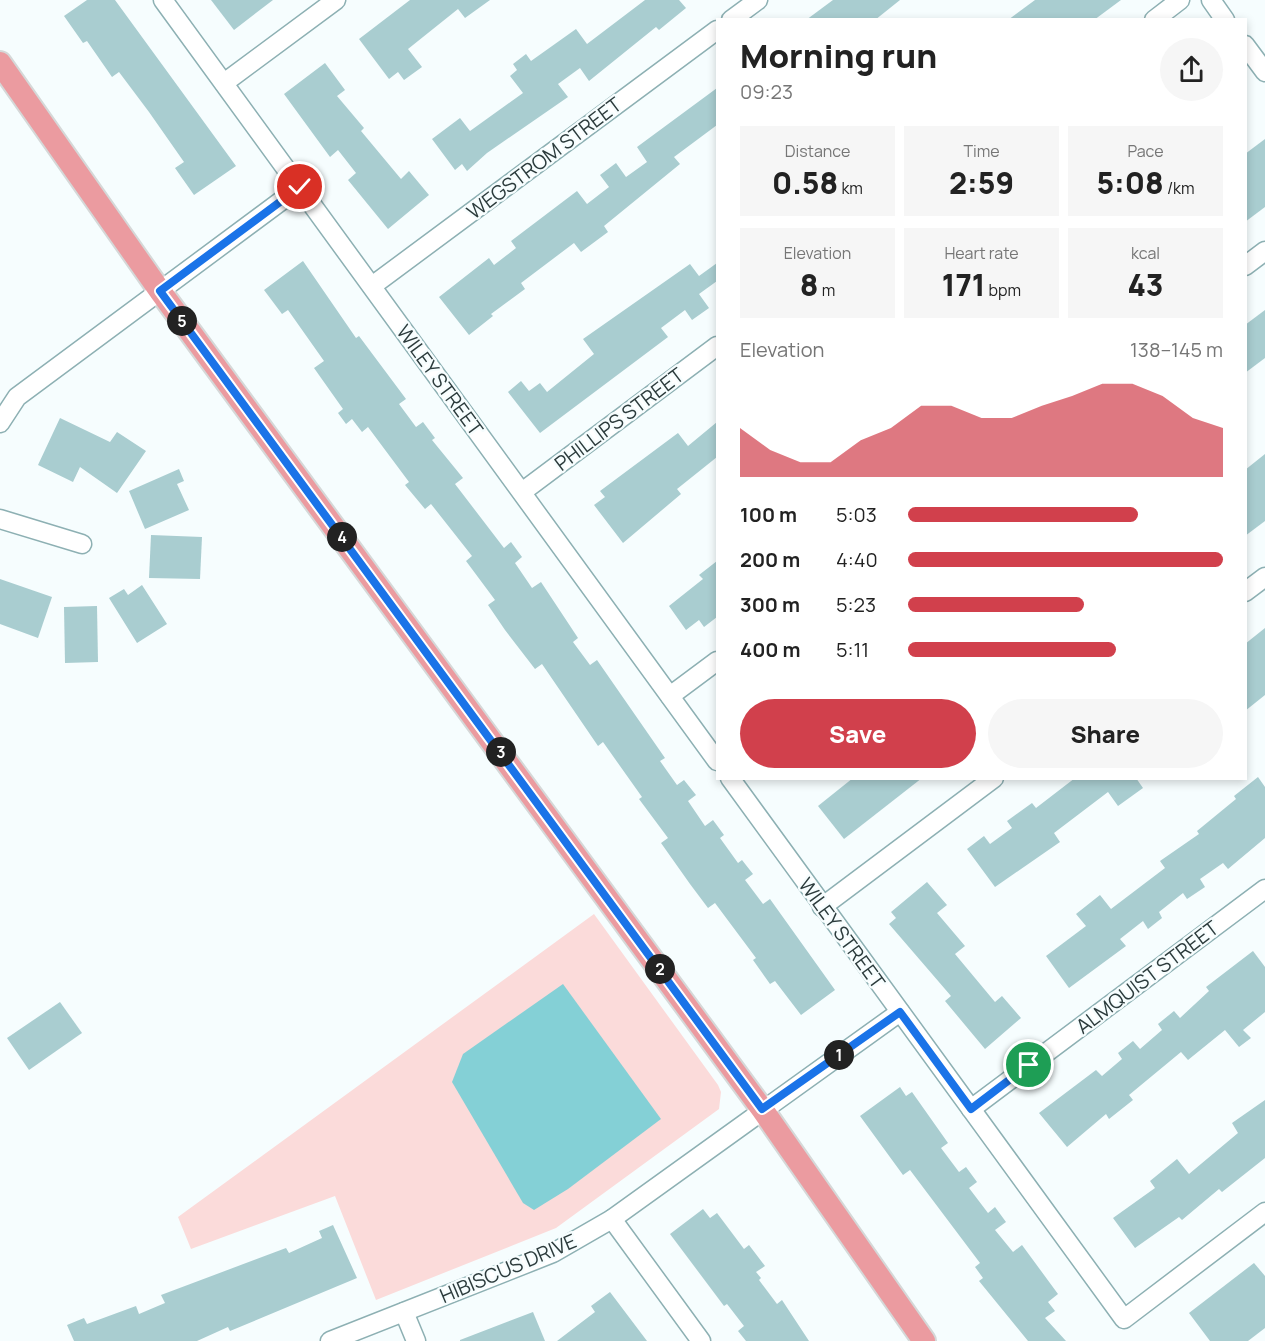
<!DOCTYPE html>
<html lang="en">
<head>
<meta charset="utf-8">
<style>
  :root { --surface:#fff; --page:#f6f6f6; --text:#222; --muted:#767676; --accent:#d1404c }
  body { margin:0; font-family:Manrope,sans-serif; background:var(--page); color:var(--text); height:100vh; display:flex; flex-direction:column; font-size:22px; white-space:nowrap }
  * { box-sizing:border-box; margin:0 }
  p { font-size:20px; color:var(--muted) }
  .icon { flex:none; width:33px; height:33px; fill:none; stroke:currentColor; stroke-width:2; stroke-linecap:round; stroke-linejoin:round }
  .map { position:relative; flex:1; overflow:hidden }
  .panel { position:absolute; left:716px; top:18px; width:531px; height:762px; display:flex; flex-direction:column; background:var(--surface); border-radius:0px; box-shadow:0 3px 9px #0003 }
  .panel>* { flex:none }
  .pin { position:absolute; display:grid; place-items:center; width:51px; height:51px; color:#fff; margin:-26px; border:3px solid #fff; border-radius:50%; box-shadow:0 2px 6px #0007 }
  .km { position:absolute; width:30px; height:30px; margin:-15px; border-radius:50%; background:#222; color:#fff; font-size:16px; line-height:30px; text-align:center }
  .round { display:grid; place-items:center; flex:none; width:63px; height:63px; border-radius:32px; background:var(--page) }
  .overview { display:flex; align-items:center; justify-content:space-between; height:102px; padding:0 24px }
  h1 { font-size:33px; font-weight:800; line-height:45px }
  .metrics { display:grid; grid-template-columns:repeat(3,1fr); gap:9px; height:102px; padding:6px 24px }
  .metrics div { display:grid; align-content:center; border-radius:0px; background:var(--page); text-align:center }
  .metrics b { font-size:30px; font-weight:800 }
  .metrics small { font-size:16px; font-weight:400 }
  .metrics p { font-size:16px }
  .chart { height:168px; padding:12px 24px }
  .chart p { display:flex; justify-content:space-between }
  .chart svg { width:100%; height:108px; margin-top:6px; fill:var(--accent); opacity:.7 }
  .action { display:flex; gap:12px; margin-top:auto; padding:12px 24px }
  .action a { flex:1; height:69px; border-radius:36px; background:var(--accent); color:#fff; font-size:24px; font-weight:800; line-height:69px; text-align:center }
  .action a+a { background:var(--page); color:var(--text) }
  ul { padding:0 24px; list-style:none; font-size:20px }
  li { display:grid; grid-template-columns:96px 72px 1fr; align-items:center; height:45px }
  li i { height:15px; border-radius:8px; background:var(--accent) }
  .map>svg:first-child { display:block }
  .green { fill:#fbdbda }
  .water { fill:#84d0d6 }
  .building { fill:#a9cdd0 }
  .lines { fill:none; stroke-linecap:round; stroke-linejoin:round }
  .minor-casing { stroke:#8db0b3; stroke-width:21 }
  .major-casing { stroke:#d5d8d8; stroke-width:26 }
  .minor { stroke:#fff; stroke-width:18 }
  .major { stroke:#eb9ba0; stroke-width:22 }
  .route-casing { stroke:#fff; stroke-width:12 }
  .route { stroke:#1a73e8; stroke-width:8 }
  .labels { text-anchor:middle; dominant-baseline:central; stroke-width:4.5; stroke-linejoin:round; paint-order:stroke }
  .street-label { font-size:20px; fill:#2c3b3c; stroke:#f6fdfe }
</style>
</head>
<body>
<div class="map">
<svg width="1265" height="1341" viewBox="0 0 1265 1341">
  <rect width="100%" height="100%" fill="#f6fdfe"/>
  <!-- green -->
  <path class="green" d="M594 914 718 1085 721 1092 719 1109 556 1228 376 1300 335 1196 191 1249 178 1217Z"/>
  <!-- water -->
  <path class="water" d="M563 984 661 1119 568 1189 534 1210 523 1203 452 1082 463 1054Z"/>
  <!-- building -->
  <g class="building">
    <path d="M87 0H115L236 166 194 195 175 168 184 162 149 112 119 72 112 77 87 41 83 43 64 16Z"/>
    <path d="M211 0H273L234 30Z"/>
    <path d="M410 0H490L465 18 458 9 408 49 422 67 404 80 398 72 389 79 359 39Z"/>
    <path d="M645 0H679L686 8 659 30 656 27 589 81 580 68 558 84 568 97 487 153 467 171 462 164 455 170 432 139 460 118 470 131 523 93 510 76 517 70 513 64 526 54 531 61 576 29 587 44Z"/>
    <path d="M833 0H900L875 20H806Z"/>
    <path d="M1035 0H1121L1094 20H1008Z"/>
    <path d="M325 63 345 90 337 96 364 128 361 131 401 179 409 171 429 195 388 229 348 180 356 173 338 150 330 157 284 94Z"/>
    <path d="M717 88V125L674 157 680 164 604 226 608 232 581 252 574 243 521 283 525 289 491 314 493 316 469 335 439 297 489 258 494 265 516 248 511 241 577 191 587 204 609 187 600 175 616 163 626 177 647 162 637 147Z"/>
    <path d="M1265 139V207L1245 222V154Z"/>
    <path d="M303 261 356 338 359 336 406 399 399 404 416 427 423 422 435 438 432 440 463 478 455 484 504 548 511 542 522 557 515 563 532 588 541 582 578 638 573 642 590 665 597 660 665 758 660 761 677 785 684 780 696 795 688 801 705 826 713 820 724 835 720 838 738 863 742 860 753 874 745 880 763 904 770 899 835 990 801 1015 775 981 770 984 753 960 756 958 715 903 708 908 690 884 661 843 668 838 639 799 642 797 603 742 598 746 542 664 535 669 505 630 488 605 495 600 466 561 472 556 431 504 425 509 405 485 409 482 368 427 362 432 352 419 346 424 338 413 343 409 314 368 324 361 288 310 282 314 264 290Z"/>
    <path d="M717 263V281L699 294 709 308 692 320 685 310 661 328 668 337 540 433 508 392 521 381 529 391 540 383 547 392 594 354 583 339 690 264 699 276Z"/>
    <path d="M1265 310V358L1245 373V325Z"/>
    <path d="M60 418 110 442 117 432 146 451 117 493 80 467 73 482 38 465Z"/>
    <path d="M717 422V457L677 489 681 494 623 543 594 505 605 497 600 491 678 433 688 446Z"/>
    <path d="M1265 454V521L1245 536V470Z"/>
    <path d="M179 469 184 481 177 484 189 510 145 529 129 491Z"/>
    <path d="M151 535 202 537 200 579 149 578Z"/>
    <path d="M717 561V617L704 627 699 620 686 630 669 606 703 579 699 575Z"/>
    <path d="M0 579 52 597 38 638 0 624Z"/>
    <path d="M142 585 167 624 137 643 109 598 124 589 128 595Z"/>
    <path d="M97 606 98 662 65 663 64 607Z"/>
    <path d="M1265 628V695L1245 711V644Z"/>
    <path d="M1258 777 1265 787V838L1228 869 1223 863 1200 879 1205 887 1187 899 1183 893 1159 912 1162 918 1148 929 1143 921 1120 939 1126 946 1069 988 1046 956 1086 926 1076 914 1100 895 1111 909 1165 868 1160 861 1199 834 1197 831 1236 799 1234 796Z"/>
    <path d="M853 778H922L844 839 818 806Z"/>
    <path d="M1075 778H1136L1143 788 1118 806 1108 792 1054 833 1060 842 995 887 967 849 984 836 990 844 1012 828 1007 821 1032 803 1036 808Z"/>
    <path d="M927 882 947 905 937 913 965 946 955 954 995 1002 1002 996 1021 1018 985 1049 945 1001 951 996 889 924 896 918 891 912Z"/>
    <path d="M1253 951 1265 967V1012L1243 1030 1251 1038 1239 1047 1225 1030 1188 1060 1181 1052 1129 1095 1133 1100 1109 1119 1106 1114 1067 1147 1039 1113 1096 1070 1102 1076 1122 1059 1118 1053 1133 1041 1140 1049 1162 1030 1158 1024 1174 1011 1180 1018 1209 991 1206 987Z"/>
    <path d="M60 1002 82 1033 29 1070 7 1038Z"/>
    <path d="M900 1087 906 1096 912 1092 948 1143 941 1148 959 1172 966 1167 977 1182 969 1188 988 1213 995 1207 1006 1222 995 1230 1013 1252 1022 1245 1058 1294 1048 1302 1055 1311 1045 1318 1066 1341H1028L979 1281 983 1278 975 1267 980 1263 910 1170 903 1175 860 1116Z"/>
    <path d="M1265 1100V1158L1222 1192 1219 1189 1182 1220 1179 1217 1135 1248 1113 1218 1155 1188 1150 1181 1177 1159 1189 1174 1238 1133 1232 1123Z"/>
    <path d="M703 1209 710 1218 717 1213 744 1249 749 1245 765 1266 756 1272 761 1278 759 1280 777 1304 782 1300 809 1341H746L738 1331 744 1326 727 1304 724 1306 670 1234Z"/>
    <path d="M333 1225 357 1278 230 1331 228 1327 197 1341H74L67 1325 84 1318 87 1324 136 1306 139 1314 165 1303 161 1295 286 1248 289 1253 322 1238 319 1231Z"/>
    <path d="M1254 1263 1265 1276V1328L1248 1341H1210L1189 1313Z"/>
    <path d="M610 1292 647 1341H557L595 1312 591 1306Z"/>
    <path d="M533 1312 545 1341H460V1340Z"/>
  </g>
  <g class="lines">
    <defs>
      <g id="minor">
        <path d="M163 0 717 761"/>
        <path d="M1211 0 1225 20"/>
        <path d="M731 20 758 0"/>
        <path d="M1154 20 1180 0"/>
        <path d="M1245 45 1265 72"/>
        <path d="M224 83 336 0"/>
        <path d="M1245 266 1265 251"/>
        <path d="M372 286 717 30"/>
        <path d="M0 423 17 397 300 187"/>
        <path d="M522 492 717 346"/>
        <path d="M0 519 82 544"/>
        <path d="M1245 592 1265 577"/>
        <path d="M670 696 717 661"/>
        <path d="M730 778 1124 1319 1265 1212"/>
        <path d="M822 907 994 778"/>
        <path d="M971 1109 1265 889"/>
        <path d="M612 1219 701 1341"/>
        <path d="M404 1312 416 1341"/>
        <path d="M330 1341 553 1253 612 1219 900 1012"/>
      </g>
      <path id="major" d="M0 63 160 291 762 1109 924 1341"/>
    </defs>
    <!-- minor casing -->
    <use href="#minor" class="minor-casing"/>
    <!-- major casing -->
    <use href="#major" class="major-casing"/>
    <!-- minor -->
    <use href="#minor" class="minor"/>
    <!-- major -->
    <use href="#major" class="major"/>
  </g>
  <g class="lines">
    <defs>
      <path id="route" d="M300 187 160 291 762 1109 900 1012 971 1109 1029 1065"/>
    </defs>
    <!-- route casing -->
    <use href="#route" class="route-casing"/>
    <!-- route -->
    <use href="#route" class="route"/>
  </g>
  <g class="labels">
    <!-- street labels -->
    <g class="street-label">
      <text transform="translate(544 158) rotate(-37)">WEGSTROM STREET</text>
      <text transform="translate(440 380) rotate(54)">WILEY STREET</text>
      <text transform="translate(619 419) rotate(-37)">PHILLIPS STREET</text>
      <text transform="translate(842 933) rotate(54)">WILEY STREET</text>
      <text transform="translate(1147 977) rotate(-37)">ALMQUIST STREET</text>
      <text transform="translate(508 1268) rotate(-23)">HIBISCUS DRIVE</text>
    </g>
  </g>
</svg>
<div class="pin" style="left:1029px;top:1065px;background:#1e9e55"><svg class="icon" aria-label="arrive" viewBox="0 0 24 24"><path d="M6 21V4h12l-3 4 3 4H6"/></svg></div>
<div class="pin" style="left:300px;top:187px;background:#d93025"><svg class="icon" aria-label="check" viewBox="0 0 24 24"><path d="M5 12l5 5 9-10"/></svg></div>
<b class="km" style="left:839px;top:1055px">1</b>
<b class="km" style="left:660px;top:969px">2</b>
<b class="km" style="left:501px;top:752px">3</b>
<b class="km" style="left:342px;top:537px">4</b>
<b class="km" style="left:182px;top:321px">5</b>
<section class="panel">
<div class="overview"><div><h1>Morning run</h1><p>09:23</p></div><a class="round"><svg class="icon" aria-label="share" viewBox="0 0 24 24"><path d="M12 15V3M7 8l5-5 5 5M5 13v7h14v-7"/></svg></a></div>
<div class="metrics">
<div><p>Distance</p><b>0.58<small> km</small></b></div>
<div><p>Time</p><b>2:59</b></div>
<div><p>Pace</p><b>5:08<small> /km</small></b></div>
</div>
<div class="metrics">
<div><p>Elevation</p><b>8<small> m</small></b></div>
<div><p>Heart rate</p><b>171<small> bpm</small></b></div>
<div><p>kcal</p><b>43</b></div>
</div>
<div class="chart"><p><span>Elevation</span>138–145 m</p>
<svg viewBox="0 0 160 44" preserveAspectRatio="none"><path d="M0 44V24L10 33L20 38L30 38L40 29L50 24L60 15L70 15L80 20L90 20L100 15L110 11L120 6L130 6L140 11L150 20L160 24V44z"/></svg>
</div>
<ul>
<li><b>100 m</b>5:03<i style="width:73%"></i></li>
<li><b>200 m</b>4:40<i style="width:100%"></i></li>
<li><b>300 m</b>5:23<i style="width:56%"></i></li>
<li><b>400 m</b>5:11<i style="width:66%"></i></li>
</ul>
<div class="action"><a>Save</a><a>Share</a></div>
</section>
</div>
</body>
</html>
